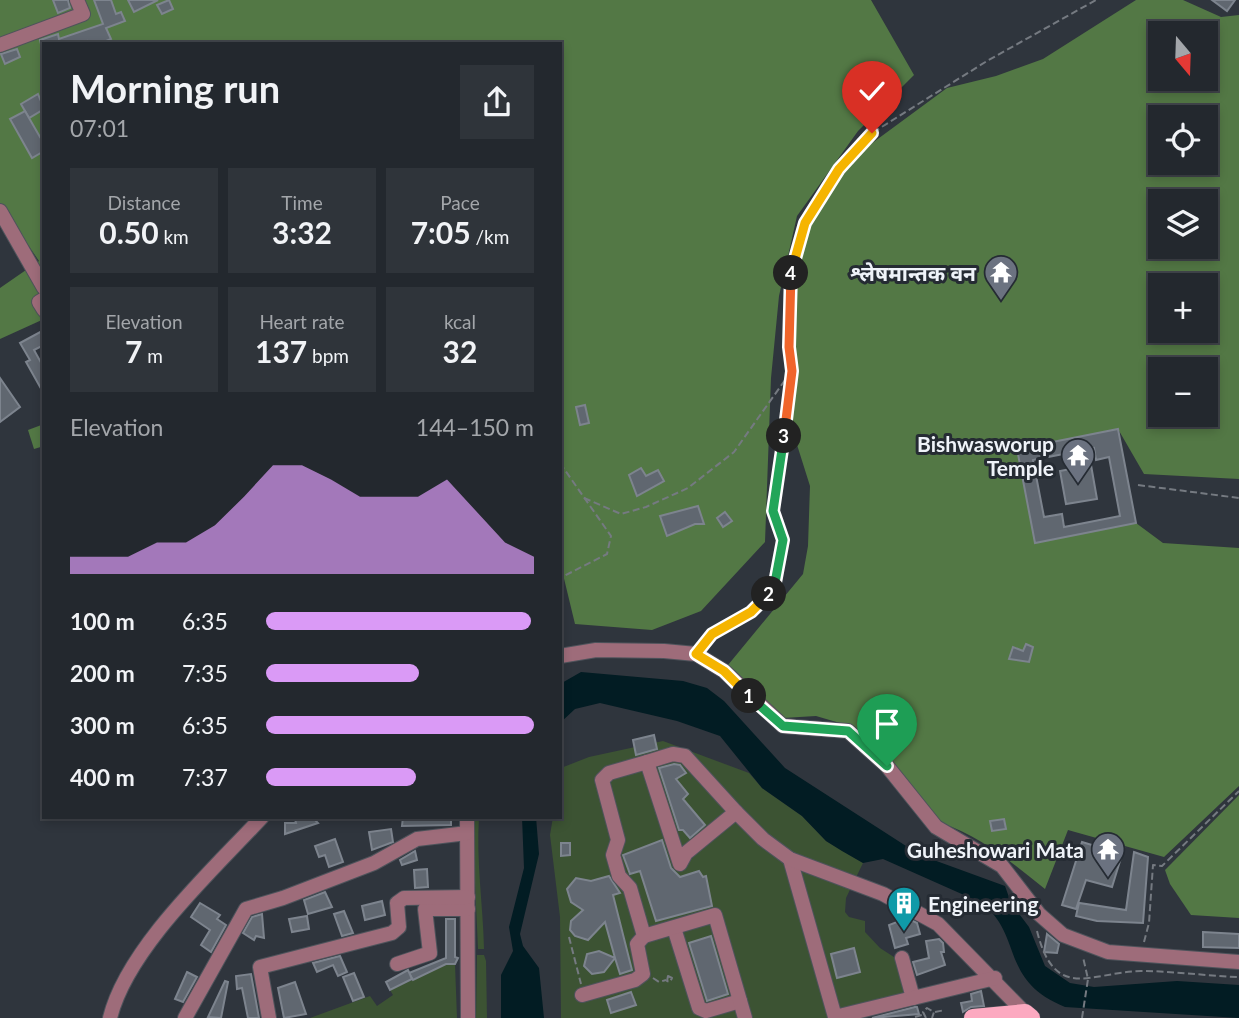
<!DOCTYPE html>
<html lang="en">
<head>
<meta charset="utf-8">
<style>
  :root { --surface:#23282e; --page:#2f343a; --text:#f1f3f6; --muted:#a3a6aa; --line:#40444a; --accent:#da9af6 }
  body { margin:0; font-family:Lato,"Noto Sans Devanagari",sans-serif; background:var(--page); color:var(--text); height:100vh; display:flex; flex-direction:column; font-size:26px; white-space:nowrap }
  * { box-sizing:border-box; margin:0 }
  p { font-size:23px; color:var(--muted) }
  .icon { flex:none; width:38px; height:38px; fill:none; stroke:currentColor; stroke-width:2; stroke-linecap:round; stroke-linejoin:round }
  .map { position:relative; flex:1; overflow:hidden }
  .sheet { position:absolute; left:42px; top:42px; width:520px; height:777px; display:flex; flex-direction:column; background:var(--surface); border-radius:0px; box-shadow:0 4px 10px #0003,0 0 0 2px var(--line) }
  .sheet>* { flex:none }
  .needle { width:46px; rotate:161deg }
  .buttons { position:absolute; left:1148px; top:21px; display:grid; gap:14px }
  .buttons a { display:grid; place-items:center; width:70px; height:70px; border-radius:0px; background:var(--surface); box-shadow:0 4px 10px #0003,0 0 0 2px var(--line); font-size:35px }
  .pin { position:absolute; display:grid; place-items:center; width:60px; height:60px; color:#fff; margin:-72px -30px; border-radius:50% 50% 50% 0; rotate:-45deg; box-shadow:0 0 7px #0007 }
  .pin .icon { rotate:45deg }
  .km { position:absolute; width:35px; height:35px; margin:-18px; border-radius:50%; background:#222; color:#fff; font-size:19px; line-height:35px; text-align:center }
  .round { display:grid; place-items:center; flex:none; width:74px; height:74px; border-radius:0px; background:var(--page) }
  .summary { display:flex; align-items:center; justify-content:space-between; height:119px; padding:0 28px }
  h1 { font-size:38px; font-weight:700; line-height:52px }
  .metrics { display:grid; grid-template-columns:repeat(3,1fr); gap:10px; height:119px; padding:7px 28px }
  .metrics div { display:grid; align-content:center; border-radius:0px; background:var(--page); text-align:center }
  .metrics b { font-size:30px; font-weight:700 }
  .metrics small { font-size:19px; font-weight:400 }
  .metrics p { font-size:19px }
  .chart { height:196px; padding:14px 28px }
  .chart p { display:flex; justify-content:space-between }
  .chart svg { width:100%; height:126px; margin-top:7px; fill:var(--accent); opacity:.7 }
  ul { padding:0 28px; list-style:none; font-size:23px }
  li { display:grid; grid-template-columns:112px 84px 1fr; align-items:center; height:52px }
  li i { height:18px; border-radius:9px; background:var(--accent) }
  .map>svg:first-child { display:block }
  .green { fill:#3c5333 }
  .forest { fill:#537845; fill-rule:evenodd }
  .water { fill:#021c23 }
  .building { fill:#606770; stroke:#7d848e; stroke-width:2; fill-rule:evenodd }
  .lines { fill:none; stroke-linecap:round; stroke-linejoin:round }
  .minor-casing { stroke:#4e535b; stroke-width:16 }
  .major-casing { stroke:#4e535b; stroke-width:19 }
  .path { stroke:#757a81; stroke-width:2; stroke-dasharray:7 3.5; stroke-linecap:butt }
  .minor { stroke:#9e6c7a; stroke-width:14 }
  .major { stroke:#fca9c0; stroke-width:18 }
  .split-1-casing { stroke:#fff; stroke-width:14 }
  .split-2-casing { stroke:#fff; stroke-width:14 }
  .split-3-casing { stroke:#fff; stroke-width:14 }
  .split-4-casing { stroke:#fff; stroke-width:14 }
  .split-5-casing { stroke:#fff; stroke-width:14 }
  .split-1 { stroke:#22a559; stroke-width:9 }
  .split-2 { stroke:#f5b400; stroke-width:9 }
  .split-3 { stroke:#22a559; stroke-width:9 }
  .split-4 { stroke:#f0652b; stroke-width:9 }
  .split-5 { stroke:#f5b400; stroke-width:9 }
  .labels { text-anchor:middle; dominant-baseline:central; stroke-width:6; stroke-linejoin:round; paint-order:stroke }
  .poi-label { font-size:21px; font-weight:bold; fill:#eff3f9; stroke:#252b33; text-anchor:end }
</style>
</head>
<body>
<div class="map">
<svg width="1239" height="1018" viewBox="0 0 1239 1018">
  <rect width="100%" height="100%" fill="#2f353d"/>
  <!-- green -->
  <g class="green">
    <path d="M663 741 749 773 762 788 802 816 826 841 863 863 846 898 845 912 849 917 865 921V932L880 948 897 959 909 1001 841 1018H561L560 917 550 835 553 817H560L561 768 589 757Z"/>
    <path d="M472 817H479C476 861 483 905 484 949H478Z"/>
    <path d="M477 955H484L486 961 487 1018H476Z"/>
    <path d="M455 964 457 1018H310L370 996 377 1006 393 995 390 990 446 965Z"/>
  </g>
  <!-- forest -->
  <g class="forest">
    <path d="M0 0H871L914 75 858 131 797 216 779 296 771 378 765 542 701 611 652 630 575 624 560 562V44H44V319L0 339V288L39 261 0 204Z"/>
    <path d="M1136 0H1183L1221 17 1239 15V479L1144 474 1118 429 1017 449 1035 542 1136 523 1163 543 1239 548V786L1164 857 1068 830 1045 889C1013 863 980 836 941 823L850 726 816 716 783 718 728 665 803 574 808 546 810 486 787 413 795 273 812 218 856 155 947 88 996 76 1043 59ZM1160 33H1206V79H1160ZM1160 117H1206V163H1160ZM1160 201H1206V247H1160ZM1160 285H1206V331H1160ZM1160 369H1206V415H1160Z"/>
    <path d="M44 424V446L34 449 28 430Z"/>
    <path d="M1239 795V918L1191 915 1170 884 1165 870Z"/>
  </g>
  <!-- water -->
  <g class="water">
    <path d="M581 672 683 681 707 688 724 701 785 768 920 855 1005 886 1011 903 1029 927 1045 966 1070 983 1094 987 1177 981 1239 985V1018L1065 1007C999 980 1024 937 982 903L883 859 863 863 842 851 826 841 802 816 762 788 720 736 677 721 600 703 575 709 560 723V684Z"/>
    <path d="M522 817H536L539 854 520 934 523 946 539 968 544 1018H501V975L513 951 509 927 524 868Z"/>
  </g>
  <!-- building -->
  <g class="building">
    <path d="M53 0H68L70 8 58 13Z"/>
    <path d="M94 0H111L116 14 121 12 125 21 106 28 111 39 99 44H88L87 41 78 44H41L40 40 58 34 59 39 103 24Z"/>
    <path d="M128 0H158L134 12Z"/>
    <path d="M169 0 173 9 162 14 157 5Z"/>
    <path d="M1212 0H1235L1227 11Z"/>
    <path d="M17 49 20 57 5 64 1 54Z"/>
    <path d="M38 94 44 109 29 118 21 104Z"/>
    <path d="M25 111 40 137 44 134V151L32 158 10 119Z"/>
    <path d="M44 330V345L34 350 44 368V394L26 362 30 360 20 343Z"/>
    <path d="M0 378 20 407 0 422Z"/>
    <path d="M585 405 589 423 580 425 576 407Z"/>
    <path d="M1118 429 1136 523 1035 543 1017 449ZM1094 448 1096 460 1109 457 1120 516 1064 527 1062 514 1044 517 1033 460Z"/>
    <path d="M1091 465 1097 499 1066 504 1060 471Z"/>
    <path d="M641 468 646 476 658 470 664 481 637 496 629 475Z"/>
    <path d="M698 506 704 524H695L667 536 660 516Z"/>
    <path d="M725 512 732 521 723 527 717 518Z"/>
    <path d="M1026 644 1033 647 1029 662 1009 659 1013 647 1023 651Z"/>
    <path d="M654 735 657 749 636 755 633 740Z"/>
    <path d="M674 764 680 765 686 773 676 779 688 794 683 799 705 825 690 838 683 830H679L659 768Z"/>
    <path d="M299 817H312L318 823 285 834V823H296L295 819Z"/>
    <path d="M403 817H451V825L402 826Z"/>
    <path d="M1004 819 1006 829 992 831 990 821Z"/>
    <path d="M391 829 393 842 372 850 369 832Z"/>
    <path d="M335 839 343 862 329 867 325 855 319 857 315 846Z"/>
    <path d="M662 840 671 868 680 877 699 871 703 877 706 876 712 906 656 921 640 871 630 874 623 855Z"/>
    <path d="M1082 842 1105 849 1107 843 1124 848 1112 887 1086 880 1076 909 1062 905Z"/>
    <path d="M561 843H570V855L561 856Z"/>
    <path d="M415 851 417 860 402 865 400 860Z"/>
    <path d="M1134 852 1148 857 1143 923 1097 921 1076 916 1079 903 1126 910Z"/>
    <path d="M427 869 428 887 415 888 414 870Z"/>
    <path d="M609 876 620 893 613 895 632 970 620 974 615 958 604 972 592 974 584 966 587 954 599 951 615 958 605 922 588 940 575 936 570 930 571 921 583 910 571 902 567 889 576 878 591 881Z"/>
    <path d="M325 892 332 907 308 914 304 900Z"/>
    <path d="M382 901 385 915 365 920 362 906Z"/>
    <path d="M200 903 220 915 217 919 226 925 211 952 201 945 210 930 191 917Z"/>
    <path d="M344 911 353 933 342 936 334 914Z"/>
    <path d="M262 914 264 938 256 936 254 940 243 933 252 917Z"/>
    <path d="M307 916 309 929 292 932 289 919Z"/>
    <path d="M907 918 917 923 920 934 906 938 908 944 895 948 889 925Z"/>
    <path d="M446 919H455V957L458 958 455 964H446L413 980 409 973 446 958Z"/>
    <path d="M1203 932 1239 934V948L1203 947Z"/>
    <path d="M1047 934 1059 944 1057 953 1044 952Z"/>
    <path d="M711 936 728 994 707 1001 689 943Z"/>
    <path d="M939 939 943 943 944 952H941L945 965 917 975 913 962 929 958 926 941Z"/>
    <path d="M854 948 860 972 837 978 831 954Z"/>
    <path d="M340 956 347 972 338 976 333 965 317 972 313 963Z"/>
    <path d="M408 970 412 979 390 990 386 982Z"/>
    <path d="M187 972 197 977 183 1002 175 999Z"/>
    <path d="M354 973 364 997 353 1001 343 977Z"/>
    <path d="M251 974 259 1018H248L242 988 237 989 236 976Z"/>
    <path d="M225 981 228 982 221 1018 208 1017Z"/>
    <path d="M295 982 306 1014 284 1018 278 988Z"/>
    <path d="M981 991 984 1006 971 1007 963 1012 961 1003 972 1001 971 994Z"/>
    <path d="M631 992 636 1005 611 1013 607 1000Z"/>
    <path d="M917 1007 919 1014 872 1018 915 1007Z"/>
  </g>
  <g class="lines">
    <defs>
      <g id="minor">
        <path d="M0 45 83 14 77 0"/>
        <path d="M0 211 44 288"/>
        <path d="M44 299 39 302 44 310"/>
        <path d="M560 656 596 650 664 651 696 654 724 671 783 726 848 731 887 766 936 827 1002 866 1039 914 1063 935 1108 952 1239 962"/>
        <path d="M647 762 673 754 685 756 736 812"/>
        <path d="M467 817 468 1018"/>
        <path d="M790 859 835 1017 913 998 902 958"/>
        <path d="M674 928 699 1008 706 1011 740 1001"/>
        <path d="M644 936 715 915 745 1018"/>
        <path d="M397 964 430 953 425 909H468"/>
        <path d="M582 995 635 980 643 974 637 944 644 936 630 888 619 876 613 855 618 840 602 780 609 773 647 762 680 864 686 853 736 812 763 839 790 859 883 894 938 924 1025 1013"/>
        <path d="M913 998 995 978"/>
        <path d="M110 1018C127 948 214 869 262 817"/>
        <path d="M185 1018 246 909 283 898 374 863 417 839 467 833"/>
        <path d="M269 1018 260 967 392 933 399 927 397 903 404 898 468 897"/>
      </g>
      <path id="major" d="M973 1018 1025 1013 1031 1018"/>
    </defs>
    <!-- minor casing -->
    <use href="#minor" class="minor-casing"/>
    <!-- major casing -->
    <use href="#major" class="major-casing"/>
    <!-- path -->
    <g class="path">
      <path d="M560 463 611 536 607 554 564 576"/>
      <path d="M1138 485 1239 498"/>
      <path d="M584 498 621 514 646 507 688 488 734 452 790 373"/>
      <path d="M703 645 712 634 751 612 774 588 783 540 773 511 781 477 792 371 789 347 790 277 805 223 839 168 872 133 987 61 1096 0"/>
      <path d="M1037 931C1055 1003 1091 972 1141 971 1173 971 1206 976 1239 977"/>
      <path d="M569 937 581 984"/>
      <path d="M1144 942 1149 923 1153 865 1162 866 1239 791"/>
      <path d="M668 976 672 978 670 982 667 981Z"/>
      <path d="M653 978 659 982 666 980"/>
      <path d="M935 1012 945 1010"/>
      <path d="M915 1017 922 1015"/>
      <path d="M926 1018 923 1012 927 1008 934 1012 932 1018"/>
      <path d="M1082 1018 1088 979 1083 957"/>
    </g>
    <!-- minor -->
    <use href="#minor" class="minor"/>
    <!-- major -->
    <use href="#major" class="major"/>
  </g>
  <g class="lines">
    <defs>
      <path id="split-1" d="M749 696 783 726 848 731 887 766"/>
      <path id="split-2" d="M749 696 724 671 696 654 712 634 751 612 769 594"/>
      <path id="split-3" d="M769 594 774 588 783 540 773 511 784 436"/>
      <path id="split-4" d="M784 436 792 371 789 347 791 273"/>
      <path id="split-5" d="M791 273 805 223 839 169 872 133"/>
    </defs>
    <!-- split-1 casing -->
    <use href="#split-1" class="split-1-casing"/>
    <!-- split-2 casing -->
    <use href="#split-2" class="split-2-casing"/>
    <!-- split-3 casing -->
    <use href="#split-3" class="split-3-casing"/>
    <!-- split-4 casing -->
    <use href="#split-4" class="split-4-casing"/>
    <!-- split-5 casing -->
    <use href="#split-5" class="split-5-casing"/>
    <!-- split-1 -->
    <use href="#split-1" class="split-1"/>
    <!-- split-2 -->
    <use href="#split-2" class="split-2"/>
    <!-- split-3 -->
    <use href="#split-3" class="split-3"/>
    <!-- split-4 -->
    <use href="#split-4" class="split-4"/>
    <!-- split-5 -->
    <use href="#split-5" class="split-5"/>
  </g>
  <!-- icons -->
  <defs>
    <symbol id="temple-pin" viewBox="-11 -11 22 30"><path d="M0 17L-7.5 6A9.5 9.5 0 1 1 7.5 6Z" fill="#6b7280" stroke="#252b33"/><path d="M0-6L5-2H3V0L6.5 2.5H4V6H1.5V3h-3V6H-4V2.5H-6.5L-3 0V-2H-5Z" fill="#fff"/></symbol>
    <symbol id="building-pin" viewBox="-11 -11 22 30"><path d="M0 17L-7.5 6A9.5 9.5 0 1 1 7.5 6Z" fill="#0f9aa8" stroke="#252b33"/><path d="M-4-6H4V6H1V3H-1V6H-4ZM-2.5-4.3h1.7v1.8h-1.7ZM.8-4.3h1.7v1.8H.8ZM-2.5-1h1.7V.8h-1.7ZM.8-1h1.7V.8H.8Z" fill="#fff"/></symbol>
  </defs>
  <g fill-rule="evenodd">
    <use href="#temple-pin" x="982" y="253" width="38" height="52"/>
    <use href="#temple-pin" x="1059" y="436" width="38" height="52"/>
    <use href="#temple-pin" x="1089" y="830" width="38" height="52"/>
    <use href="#building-pin" x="885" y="884" width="38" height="52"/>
  </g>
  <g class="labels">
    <!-- poi labels -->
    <g class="poi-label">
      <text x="976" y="272">श्लेषमान्तक वन</text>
      <text x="1054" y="443">Bishwasworup<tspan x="1054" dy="24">Temple</tspan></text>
      <text x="1084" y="849">Guheshowari Mata</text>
      <text x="928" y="903" text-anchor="start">Engineering</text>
    </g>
  </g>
</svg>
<div class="buttons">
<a><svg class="needle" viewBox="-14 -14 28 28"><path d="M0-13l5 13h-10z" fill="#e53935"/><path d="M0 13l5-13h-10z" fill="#a3a6aa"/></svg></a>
<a><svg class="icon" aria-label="locate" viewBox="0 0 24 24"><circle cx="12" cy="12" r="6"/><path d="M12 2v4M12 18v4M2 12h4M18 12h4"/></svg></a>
<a><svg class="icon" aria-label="layers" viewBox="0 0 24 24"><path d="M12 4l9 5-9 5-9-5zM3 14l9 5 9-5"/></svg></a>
<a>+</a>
<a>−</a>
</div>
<div class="pin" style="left:887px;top:766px;background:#1e9e55"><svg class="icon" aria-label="arrive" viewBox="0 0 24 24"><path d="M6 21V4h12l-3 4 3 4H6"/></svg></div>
<div class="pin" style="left:872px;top:133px;background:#d93025"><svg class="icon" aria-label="check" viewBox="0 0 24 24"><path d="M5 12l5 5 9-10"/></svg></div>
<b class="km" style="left:749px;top:696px">1</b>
<b class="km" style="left:769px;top:594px">2</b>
<b class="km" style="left:784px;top:436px">3</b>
<b class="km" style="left:791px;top:273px">4</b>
<section class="sheet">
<div class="summary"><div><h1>Morning run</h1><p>07:01</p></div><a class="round"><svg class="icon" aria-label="share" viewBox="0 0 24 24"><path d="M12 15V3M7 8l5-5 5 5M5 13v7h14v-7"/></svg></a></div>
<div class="metrics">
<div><p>Distance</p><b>0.50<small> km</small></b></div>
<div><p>Time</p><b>3:32</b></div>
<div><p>Pace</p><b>7:05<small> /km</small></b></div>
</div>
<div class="metrics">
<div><p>Elevation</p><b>7<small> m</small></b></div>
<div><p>Heart rate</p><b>137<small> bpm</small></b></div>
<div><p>kcal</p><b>32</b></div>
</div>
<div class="chart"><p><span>Elevation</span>144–150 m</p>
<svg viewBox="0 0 160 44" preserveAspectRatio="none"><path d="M0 44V38L10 38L20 38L30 33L40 33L50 27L60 17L70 6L80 6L90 11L100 17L110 17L120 17L130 11L140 22L150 33L160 38V44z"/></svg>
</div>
<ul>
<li><b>100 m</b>6:35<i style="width:99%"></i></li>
<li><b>200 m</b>7:35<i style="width:57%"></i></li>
<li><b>300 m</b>6:35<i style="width:100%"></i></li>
<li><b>400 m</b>7:37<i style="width:56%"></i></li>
</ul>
</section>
</div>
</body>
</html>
